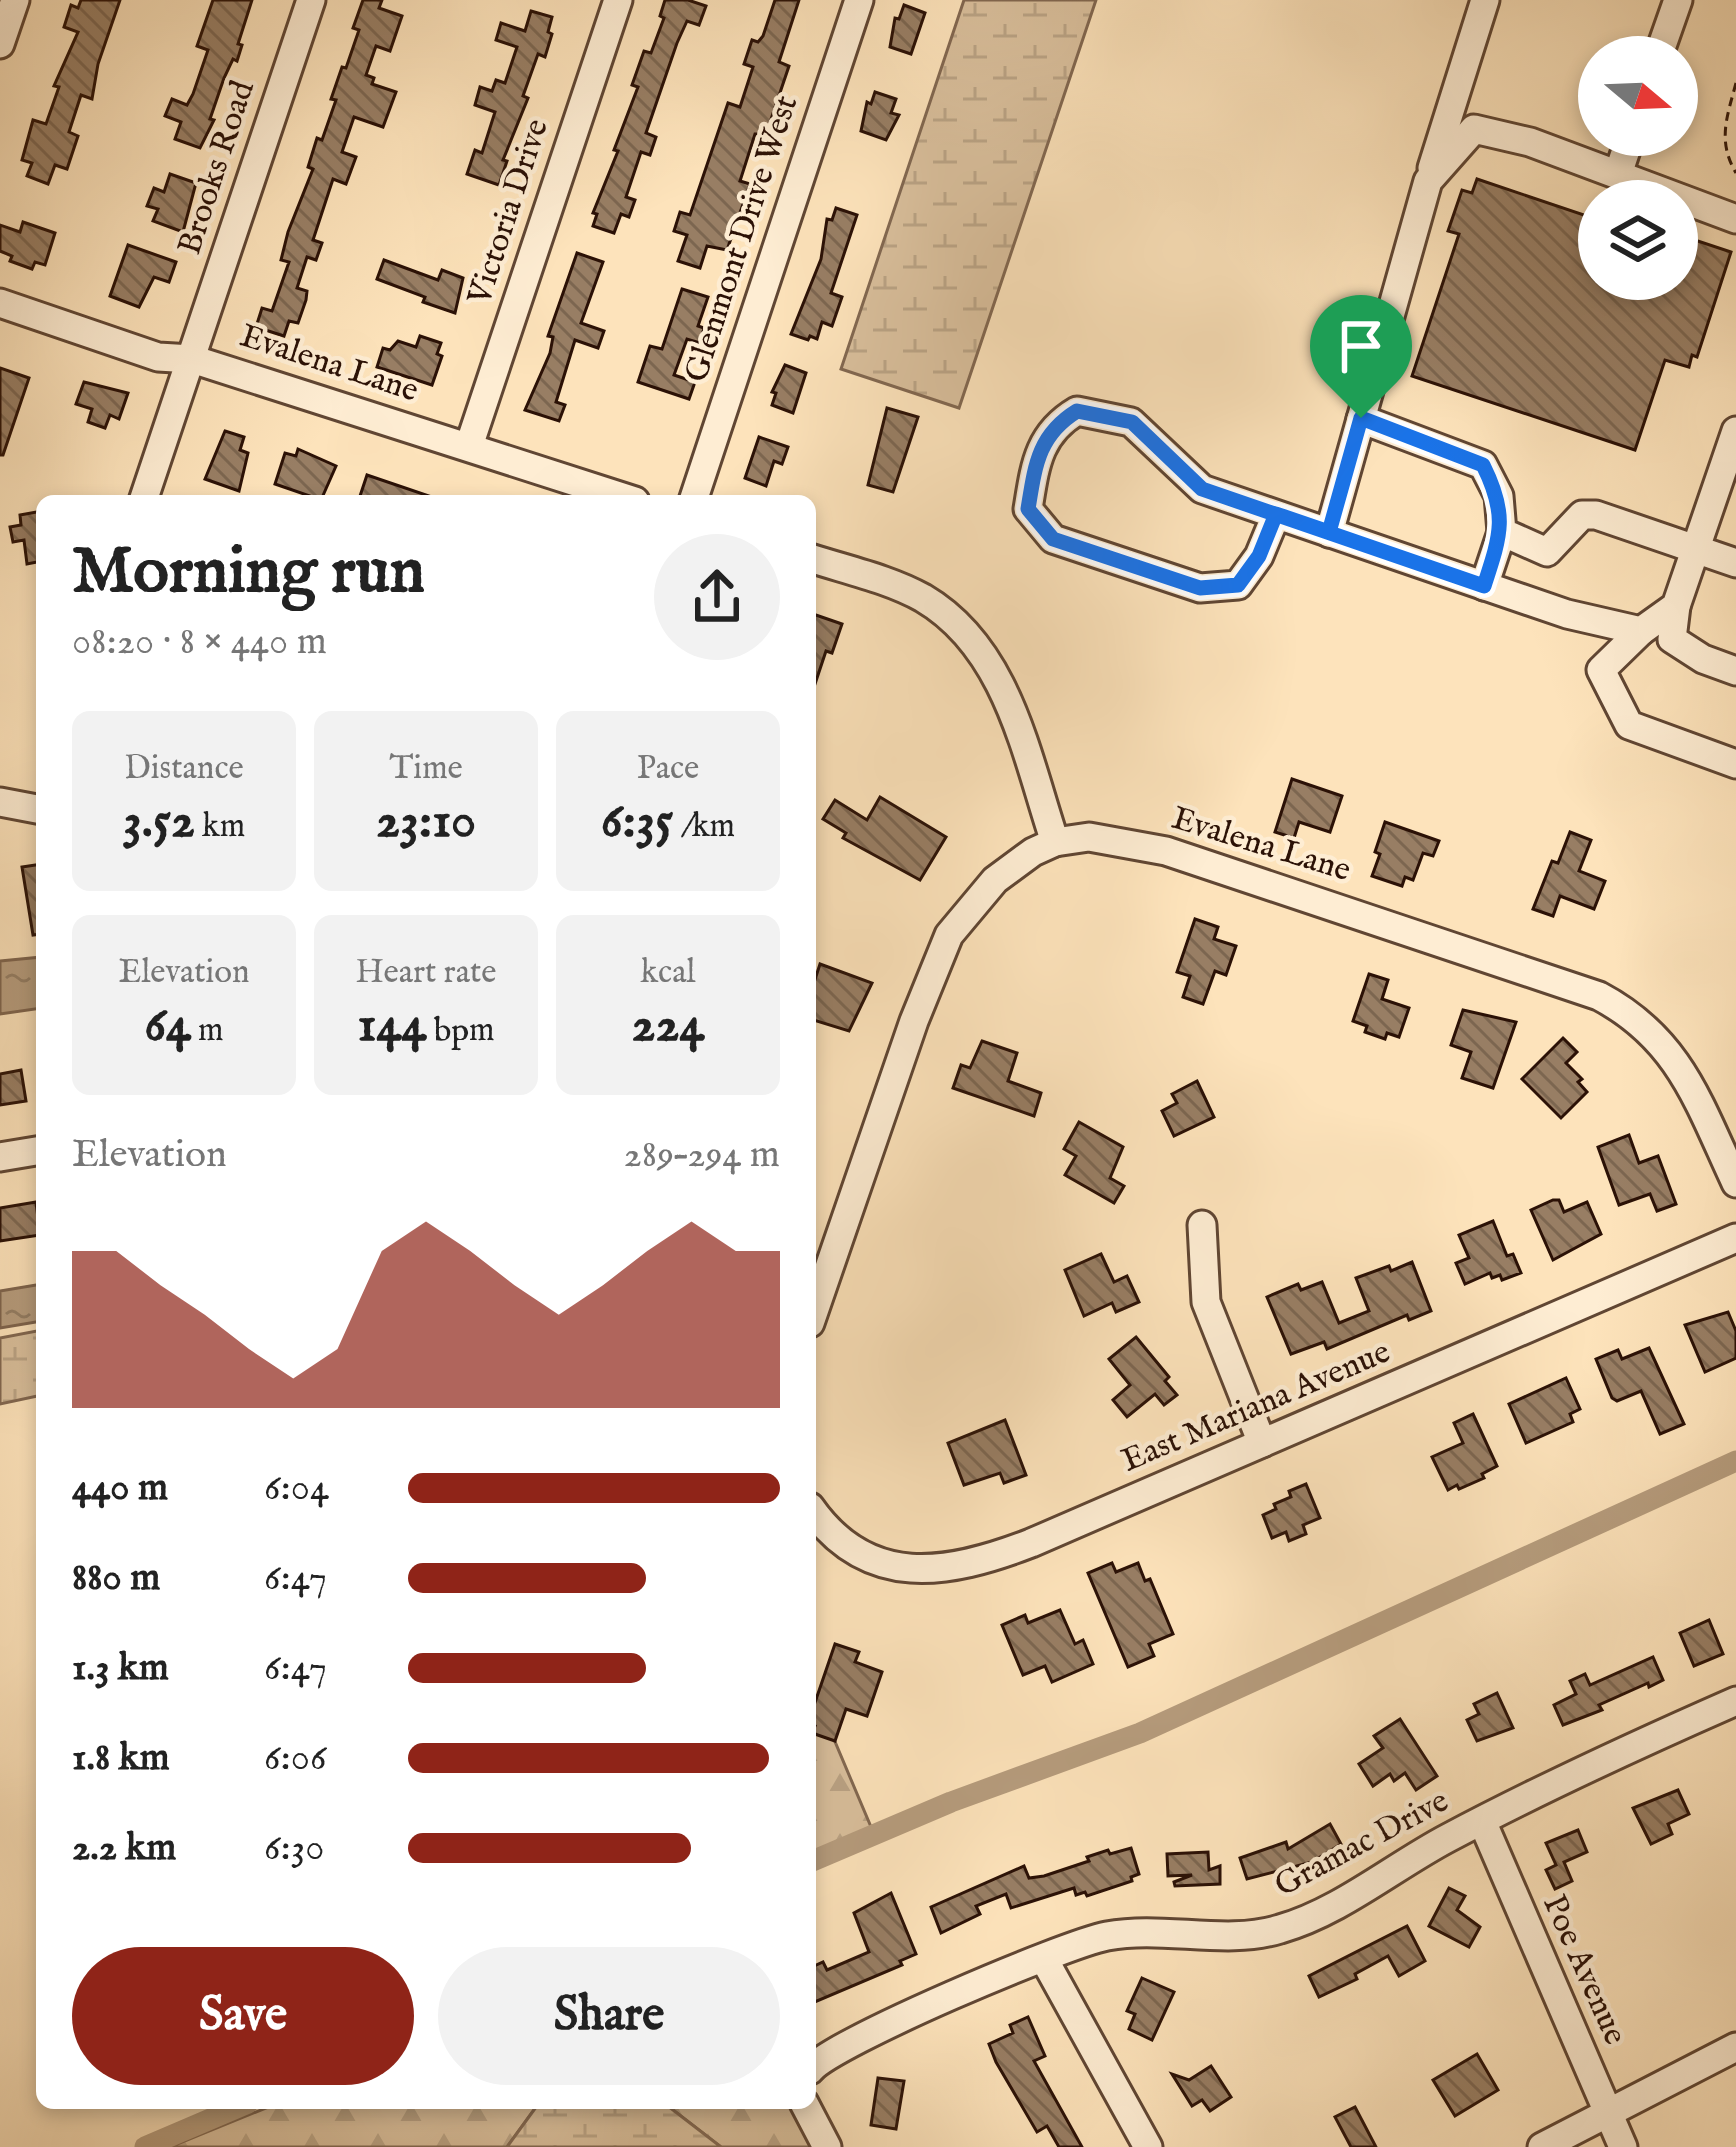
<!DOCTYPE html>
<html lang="en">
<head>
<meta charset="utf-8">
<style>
  :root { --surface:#fff; --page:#f2f2f2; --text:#222; --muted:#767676; --accent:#8f2418 }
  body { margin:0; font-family:"IM FELL English",serif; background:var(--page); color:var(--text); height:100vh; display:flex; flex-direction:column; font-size:45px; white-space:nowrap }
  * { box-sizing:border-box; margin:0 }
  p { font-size:39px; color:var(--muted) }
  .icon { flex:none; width:66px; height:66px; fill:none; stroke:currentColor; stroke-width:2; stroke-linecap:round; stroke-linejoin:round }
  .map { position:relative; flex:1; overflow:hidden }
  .details { position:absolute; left:36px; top:495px; width:780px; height:1614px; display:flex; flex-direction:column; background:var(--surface); border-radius:18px; box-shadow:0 6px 18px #0003 }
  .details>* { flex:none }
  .needle { width:78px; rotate:109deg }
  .tools { position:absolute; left:1578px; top:36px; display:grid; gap:24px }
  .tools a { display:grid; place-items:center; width:120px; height:120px; border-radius:50%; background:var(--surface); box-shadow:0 6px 18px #0003; font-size:60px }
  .pin { position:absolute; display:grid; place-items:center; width:102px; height:102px; color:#fff; margin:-123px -51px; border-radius:50% 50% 50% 0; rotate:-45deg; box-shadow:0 0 12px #0007 }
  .pin .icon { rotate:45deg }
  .round { display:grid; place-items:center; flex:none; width:126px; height:126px; border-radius:63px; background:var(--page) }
  .overview { display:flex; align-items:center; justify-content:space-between; height:204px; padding:0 36px }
  h1 { font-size:66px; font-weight:700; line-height:90px }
  .metrics { display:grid; grid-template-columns:repeat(3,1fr); gap:18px; height:204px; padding:12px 36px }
  .metrics div { display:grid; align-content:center; border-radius:18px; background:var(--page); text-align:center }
  .metrics b { font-size:51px; font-weight:700 }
  .metrics small { font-size:33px; font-weight:400 }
  .metrics p { font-size:33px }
  .chart { height:336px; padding:24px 36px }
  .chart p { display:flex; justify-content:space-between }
  .chart svg { width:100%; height:216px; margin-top:12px; fill:var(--accent); opacity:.7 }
  .action { display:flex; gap:24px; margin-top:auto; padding:24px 36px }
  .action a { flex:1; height:138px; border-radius:72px; background:var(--accent); color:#fff; font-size:48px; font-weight:700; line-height:138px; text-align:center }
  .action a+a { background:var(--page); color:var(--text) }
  ul { padding:0 36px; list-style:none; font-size:39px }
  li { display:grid; grid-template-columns:192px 144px 1fr; align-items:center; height:90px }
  li i { height:30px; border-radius:15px; background:var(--accent) }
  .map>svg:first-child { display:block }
  .forest { fill:url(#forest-firs); stroke:#826851; stroke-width:3 }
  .wetland { fill:url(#wetland-marsh); stroke:#826851; stroke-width:3 }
  .water { fill:url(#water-ripples); stroke:#7e644d; stroke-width:3 }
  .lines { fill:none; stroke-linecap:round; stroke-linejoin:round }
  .canal { stroke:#b69c7d; stroke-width:21 }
  .building { fill:url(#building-back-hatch); stroke:#2b1106; stroke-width:3 }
  .minor-casing { stroke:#604633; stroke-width:33 }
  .path { stroke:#2b1106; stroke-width:3; stroke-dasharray:9 6; stroke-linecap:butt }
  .minor { stroke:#feedd3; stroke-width:27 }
  .route-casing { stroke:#fff; stroke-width:24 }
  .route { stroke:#1a73e8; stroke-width:15 }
  .labels { text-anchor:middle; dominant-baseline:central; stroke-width:9; stroke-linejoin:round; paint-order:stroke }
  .street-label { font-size:33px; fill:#2b1106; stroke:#feedd3 }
</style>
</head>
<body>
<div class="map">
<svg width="1736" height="2147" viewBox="0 0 1736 2147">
  <defs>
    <pattern id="forest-firs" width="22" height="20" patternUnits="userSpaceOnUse" patternTransform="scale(3)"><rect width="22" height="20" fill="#d9bf9c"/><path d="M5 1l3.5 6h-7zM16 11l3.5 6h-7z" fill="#baa385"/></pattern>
    <pattern id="wetland-marsh" width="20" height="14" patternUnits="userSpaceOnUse" patternTransform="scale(3)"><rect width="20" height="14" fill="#d9bf9c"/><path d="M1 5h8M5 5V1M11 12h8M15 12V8" fill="none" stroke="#baa385"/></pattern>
    <pattern id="water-ripples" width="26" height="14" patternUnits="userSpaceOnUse" patternTransform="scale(3)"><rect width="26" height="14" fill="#b69c7d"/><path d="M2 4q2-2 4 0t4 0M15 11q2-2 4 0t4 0" fill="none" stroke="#947e64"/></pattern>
    <pattern id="building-back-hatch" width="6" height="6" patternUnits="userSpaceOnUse" patternTransform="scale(3)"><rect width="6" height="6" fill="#987e64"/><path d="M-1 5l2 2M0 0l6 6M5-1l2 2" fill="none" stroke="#7c6650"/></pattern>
  </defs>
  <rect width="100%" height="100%" fill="#fde3bb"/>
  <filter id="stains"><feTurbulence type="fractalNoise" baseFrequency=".00167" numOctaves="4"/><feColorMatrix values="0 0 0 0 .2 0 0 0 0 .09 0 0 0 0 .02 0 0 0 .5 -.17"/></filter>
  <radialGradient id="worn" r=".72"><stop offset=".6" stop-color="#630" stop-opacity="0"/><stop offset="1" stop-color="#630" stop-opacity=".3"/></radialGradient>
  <!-- forest -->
  <g class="forest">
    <path d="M810 1729 833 1737 874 1834 810 1865Z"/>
    <path d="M278 2103H539L507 2147H170Z"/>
    <path d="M664 2103H810L832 2147H721Z"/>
  </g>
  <!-- wetland -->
  <g class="wetland">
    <path d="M964 0H1096L959 408 841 369Z"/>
    <path d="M42 1330V1395L0 1404V1338Z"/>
    <path d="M539 2103H664L721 2147H507Z"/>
  </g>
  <!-- water -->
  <g class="water">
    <path d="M42 957V1008L0 1014V961Z"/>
    <path d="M42 1284V1321L0 1328V1291Z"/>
  </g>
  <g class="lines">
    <!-- canal -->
    <g class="canal">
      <path d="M810 1862 951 1802 1140 1733 1736 1461"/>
      <path d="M145 2147 248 2103"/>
    </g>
  </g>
  <!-- building -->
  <g class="building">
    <path d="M81 0H120L98 64 92 99 81 95 69 132 78 136 67 169 55 165 48 184 27 176 32 163 22 160 33 120 46 124 59 87 54 86 78 32 64 27 71 5 78 8Z"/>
    <path d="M213 0H252L238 44 242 45 237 61 233 59 224 78 210 119 214 120 200 148 175 139 181 122 165 116 172 99 187 105 193 94 208 50 197 46Z"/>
    <path d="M363 0H382L379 8 402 16 390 51 376 46 366 75 374 78 372 84 396 92 383 127 354 117 342 152 356 157 346 184 333 179 313 240 322 243 316 260 307 257 297 288 307 291 306 300 298 323 289 321 284 336 256 327 262 308 272 311 289 262 281 260 288 232 313 169 308 167 317 138 322 140 336 100 331 99 342 67 346 68 359 30 353 28Z"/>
    <path d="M665 0H688L706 6 699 25 687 21 677 43 646 133 656 137 650 155 641 152 626 197 635 200 629 217 621 214 614 233 593 226 597 214 593 213 618 151 614 150 638 87 632 85 644 51 651 53 664 18 660 16Z"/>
    <path d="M775 0H799L779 62 789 66 766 134H755L740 181 750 184 727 250 707 246 700 268 678 261 687 235 674 231 680 212 690 215 728 103 740 107 753 67 744 64 752 40 758 42 763 36Z"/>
    <path d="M904 5 925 13 911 54 890 47 895 18 899 19Z"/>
    <path d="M531 11 552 17 548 32 552 34 545 57 538 54 523 96 528 98 503 160 507 161 499 185 467 174 475 150 482 153 495 112 475 105 480 87 492 91 496 80 505 83 517 47 496 40 501 23 525 31Z"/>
    <path d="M875 92 896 99 891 113 899 115 886 140 861 131 867 102 871 104Z"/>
    <path d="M170 174 196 183 183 232 153 221 158 209 147 206 154 188 164 192Z"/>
    <path d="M1477 179 1599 220V279H1677V234L1731 252 1697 357 1692 355 1689 367 1665 360 1635 450 1412 376 1459 234 1448 231 1462 190 1472 193Z"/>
    <path d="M836 208 857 215 831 293 842 297 832 326 822 322 817 339 810 336 808 340 791 334 821 259 827 219 832 220Z"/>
    <path d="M23 222 55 233 45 265 35 262 32 269 10 261 12 256 0 251V225L20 232Z"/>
    <path d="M128 245 176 262 169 282 154 277 139 307 110 296Z"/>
    <path d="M577 253 603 262 581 323 604 331 598 348 575 340 556 402 565 405 559 421 525 410 550 353 553 337 548 336Z"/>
    <path d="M384 260 438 280 442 270 463 278 455 313 423 302 425 297 377 279Z"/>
    <path d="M682 289 708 297 698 326 704 328 700 343 687 339 674 375 695 382 689 399 638 382 650 346 662 349Z"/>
    <path d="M420 336 441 343 437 354 442 356 432 385 377 367 383 348 390 350 398 341 416 347Z"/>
    <path d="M785 365 806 373 793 413 772 405 776 393 772 392Z"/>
    <path d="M0 368 29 378 3 455H0Z"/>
    <path d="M84 382 128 393 119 419 110 415 105 428 88 422 92 409 76 404Z"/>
    <path d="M887 408 918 417 893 492 868 485Z"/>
    <path d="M225 431 244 437 240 450 248 453 239 491 205 479Z"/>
    <path d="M759 437 788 447 782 464 774 461 766 486 745 478Z"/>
    <path d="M298 449 336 466 321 500 275 484 285 453 296 456Z"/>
    <path d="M367 475 435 498V501H375L360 496Z"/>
    <path d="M42 511V561L27 564 24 540 13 542 10 527 21 525 20 515Z"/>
    <path d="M810 613 842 624 832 653 826 651 813 690Z"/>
    <path d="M1292 779 1342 796 1330 832 1299 822 1294 838 1275 832Z"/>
    <path d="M880 797 946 837 920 880 843 838 846 833 823 819 835 800 867 820Z"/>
    <path d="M1385 822 1439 841 1433 856 1423 853 1413 880 1405 877 1402 886 1372 876 1380 854 1375 852Z"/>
    <path d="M1570 832 1591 840 1579 871 1605 881 1594 909 1560 896 1553 916 1533 909 1552 861 1558 863Z"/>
    <path d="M42 864V934L33 935 22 867Z"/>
    <path d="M1195 919 1218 927 1214 939 1236 946 1226 975 1215 971 1203 1004 1183 997 1190 976 1177 972Z"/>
    <path d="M820 964 872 983 849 1031 810 1019V995Z"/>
    <path d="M1369 974 1388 980 1382 999 1409 1008 1399 1037 1387 1033 1385 1039 1365 1032 1367 1026 1353 1021Z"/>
    <path d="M1463 1010 1516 1022 1493 1088 1462 1078 1471 1052 1451 1045Z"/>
    <path d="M1563 1038 1577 1052 1566 1063 1582 1079 1578 1082 1587 1092 1561 1118 1522 1079Z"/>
    <path d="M982 1041 1017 1053 1008 1081 1041 1093 1034 1116 953 1088 961 1065 970 1068Z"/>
    <path d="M21 1070 26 1101 0 1105V1074Z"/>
    <path d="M1197 1081 1214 1117 1174 1136 1162 1111 1177 1103 1172 1094Z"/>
    <path d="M1079 1122 1123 1147 1110 1178 1124 1186 1114 1203 1065 1175 1076 1156 1064 1149Z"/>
    <path d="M1629 1135 1639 1163 1658 1156 1676 1204 1657 1211 1650 1194 1619 1205 1598 1147Z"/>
    <path d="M1553 1200H1559L1564 1212 1587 1202 1601 1234 1553 1260 1531 1210Z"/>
    <path d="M36 1202 40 1235 0 1241V1208Z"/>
    <path d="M1493 1221 1507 1256 1513 1254 1521 1273 1502 1280 1500 1275 1492 1278 1490 1273 1465 1284 1456 1263 1469 1258 1459 1235Z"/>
    <path d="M1101 1254 1114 1282 1127 1276 1139 1302 1116 1312 1112 1303 1084 1316 1065 1270Z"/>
    <path d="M1412 1262 1431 1311 1409 1320 1407 1315 1327 1349 1324 1342 1291 1354 1267 1297 1298 1284 1301 1290 1322 1282 1339 1323 1369 1311 1356 1278 1389 1266 1391 1271Z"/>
    <path d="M1728 1312 1736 1331V1358L1705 1372 1685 1325Z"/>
    <path d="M1136 1337 1169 1377 1165 1381 1177 1395 1164 1405 1155 1394 1127 1417 1113 1400 1130 1385 1109 1359Z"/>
    <path d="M1649 1348 1684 1424 1660 1434 1641 1391 1617 1401 1612 1398 1596 1359 1618 1350 1622 1359Z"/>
    <path d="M1566 1378 1580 1409 1570 1414 1573 1422 1526 1443 1509 1404Z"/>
    <path d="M1473 1414 1497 1466 1482 1474 1484 1478 1459 1489 1457 1485 1448 1490 1432 1457 1463 1443 1454 1423Z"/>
    <path d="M1005 1420 1026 1475 1004 1483 1000 1473 964 1485 948 1443Z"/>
    <path d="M1306 1484 1320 1518 1303 1525 1306 1534 1289 1541 1286 1532 1272 1538 1263 1515 1276 1509 1274 1504 1291 1497 1289 1491Z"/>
    <path d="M1112 1563 1116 1572 1138 1563 1145 1581 1150 1579 1173 1634 1149 1644 1154 1656 1128 1667 1088 1573Z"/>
    <path d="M1060 1610 1075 1644 1083 1640 1093 1664 1052 1682 1045 1666 1023 1675 1002 1625 1025 1615 1028 1623Z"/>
    <path d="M1709 1620 1723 1654 1694 1666 1680 1633Z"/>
    <path d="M835 1644 859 1652 855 1662 882 1672 867 1716 846 1709 835 1741 812 1733 815 1726 810 1725V1717Z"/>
    <path d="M1653 1657 1663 1680 1649 1687 1648 1683 1599 1705 1602 1710 1563 1725 1554 1705 1576 1694 1570 1681 1585 1674 1590 1685Z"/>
    <path d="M1497 1693 1513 1728 1477 1741 1467 1720 1479 1714 1474 1704Z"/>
    <path d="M1400 1719 1437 1776 1416 1790 1405 1773 1394 1781 1390 1774 1373 1786 1359 1764 1383 1748 1374 1736Z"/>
    <path d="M1678 1790 1689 1814 1668 1824 1672 1834 1651 1844 1633 1808Z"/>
    <path d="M1330 1824 1341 1844 1312 1862 1247 1879 1240 1858 1286 1842 1288 1849Z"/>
    <path d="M1578 1830 1587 1852 1564 1862 1572 1881 1555 1889 1546 1870 1556 1865 1546 1843Z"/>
    <path d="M1131 1848 1139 1874 1131 1877 1132 1881 1087 1896 1085 1892 1076 1895 1074 1888 1011 1908 1006 1894 976 1906 980 1914 941 1933 931 1907 1024 1866 1029 1878 1044 1876 1089 1861 1087 1857 1108 1850 1110 1854Z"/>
    <path d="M1208 1852 1209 1870 1220 1866V1884L1175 1886 1174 1882 1192 1875 1168 1876 1167 1854Z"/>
    <path d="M1449 1888 1465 1896 1457 1910 1480 1927 1469 1947 1429 1926Z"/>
    <path d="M891 1893 916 1954 900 1961 902 1965 810 2004V1968L823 1962 827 1970 869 1952 854 1913Z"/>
    <path d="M1407 1926 1425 1961 1399 1976 1388 1956 1355 1974 1357 1979 1319 1997 1309 1976Z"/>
    <path d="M1142 1978 1174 1992 1152 2040 1129 2029 1135 2014 1127 2011Z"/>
    <path d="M1028 2017 1045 2056 1034 2061 1082 2147H1059L1047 2126 1037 2132 996 2062 989 2044 1013 2033 1010 2025Z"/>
    <path d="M1477 2054 1498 2090 1455 2116 1433 2080Z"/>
    <path d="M1211 2066 1231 2097 1210 2111 1202 2100 1192 2106 1172 2074 1189 2080Z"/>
    <path d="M878 2078 904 2081 896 2129 871 2125Z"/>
    <path d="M1355 2107 1376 2147H1351L1335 2117Z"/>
  </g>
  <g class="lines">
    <defs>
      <g id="minor">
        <path d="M0 44 15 0"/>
        <path d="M1658 57 1678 0"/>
        <path d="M1432 168 1485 0"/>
        <path d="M1618 174 1631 135"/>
        <path d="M0 303 158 357 192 359 635 501"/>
        <path d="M1361 419 1483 465 1499 496 1502 532 1547 552 1582 515H1596L1736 563"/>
        <path d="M469 446 618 0"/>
        <path d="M143 501 311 0"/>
        <path d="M693 501 859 0"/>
        <path d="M1276 515 1259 556 1238 585 1200 588 1053 539 1028 509C1035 466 1038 434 1077 411L1131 422 1202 489 1567 614 1641 631 1676 606 1736 431"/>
        <path d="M1329 533 1428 181 1474 129 1530 142 1736 219"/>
        <path d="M810 558C847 570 889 579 923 598 1008 648 1026 755 1055 842"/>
        <path d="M1484 586 1502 532"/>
        <path d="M1676 606 1672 639 1703 659 1736 671"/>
        <path d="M1641 631 1601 670 1629 725 1736 764"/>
        <path d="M0 802 42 810"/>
        <path d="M0 1157 42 1150"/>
        <path d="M1202 1225 1206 1302 1262 1443"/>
        <path d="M810 1323 914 1021 949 935 995 880 1033 852 1055 842 1089 837 1166 851 1599 996C1680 1039 1699 1104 1736 1183"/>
        <path d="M810 1507C868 1590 948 1575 1031 1543L1736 1238"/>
        <path d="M1482 1821 1623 2147"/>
        <path d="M1044 1959 1148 2147"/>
        <path d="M810 2070C833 2042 1065 1944 1107 1936 1164 1925 1225 1946 1280 1929 1340 1912 1393 1867 1448 1838 1542 1788 1638 1744 1736 1701"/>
        <path d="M804 2103 827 2147"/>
        <path d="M1542 2147 1736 2047"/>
      </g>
    </defs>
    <!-- minor casing -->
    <use href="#minor" class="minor-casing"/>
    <!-- path -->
    <path class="path" d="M1736 83C1727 117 1717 141 1736 173"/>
    <!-- minor -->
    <use href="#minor" class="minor"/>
  </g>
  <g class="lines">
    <defs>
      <path id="route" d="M1361 418 1329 532 1276 514 1259 556 1238 585 1200 588 1053 539 1028 509C1035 466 1038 435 1077 411L1132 422 1202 489 1484 586C1501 534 1508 515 1483 465L1361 418"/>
    </defs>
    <!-- route casing -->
    <use href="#route" class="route-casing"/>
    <!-- route -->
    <use href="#route" class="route"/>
  </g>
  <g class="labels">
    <!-- street labels -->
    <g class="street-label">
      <text transform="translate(217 168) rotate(-72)">Brooks Road</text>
      <text transform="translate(509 212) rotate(-72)">Victoria Drive</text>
      <text transform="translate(742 239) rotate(-72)">Glenmont Drive West</text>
      <text transform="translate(329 364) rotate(18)">Evalena Lane</text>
      <text transform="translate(1261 845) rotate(17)">Evalena Lane</text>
      <text transform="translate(1256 1407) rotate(-23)">East Mariana Avenue</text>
      <text transform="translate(1362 1844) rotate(-28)">Gramac Drive</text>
      <text transform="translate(1584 1970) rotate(66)">Poe Avenue</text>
    </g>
  </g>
  <rect width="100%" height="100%" filter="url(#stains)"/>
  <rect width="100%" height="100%" fill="url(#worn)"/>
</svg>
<div class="tools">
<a><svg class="needle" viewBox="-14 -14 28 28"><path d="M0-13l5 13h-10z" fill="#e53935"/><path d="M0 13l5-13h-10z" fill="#767676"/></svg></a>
<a><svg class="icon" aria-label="layers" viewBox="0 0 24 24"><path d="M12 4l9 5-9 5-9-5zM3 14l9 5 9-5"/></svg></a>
</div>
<div class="pin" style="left:1361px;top:418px;background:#1e9e55"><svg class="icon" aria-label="arrive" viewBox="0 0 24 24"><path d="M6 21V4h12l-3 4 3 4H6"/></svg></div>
<section class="details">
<div class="overview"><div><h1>Morning run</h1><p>08:20 · 8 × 440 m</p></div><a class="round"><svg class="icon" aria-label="share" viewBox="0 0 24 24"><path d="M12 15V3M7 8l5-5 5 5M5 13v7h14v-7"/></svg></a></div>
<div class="metrics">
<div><p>Distance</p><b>3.52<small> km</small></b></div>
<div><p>Time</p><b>23:10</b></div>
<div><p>Pace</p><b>6:35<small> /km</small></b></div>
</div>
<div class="metrics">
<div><p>Elevation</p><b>64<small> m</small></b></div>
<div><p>Heart rate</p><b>144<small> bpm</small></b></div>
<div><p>kcal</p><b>224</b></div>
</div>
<div class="chart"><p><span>Elevation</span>289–294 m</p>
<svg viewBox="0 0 160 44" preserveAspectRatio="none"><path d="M0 44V12L10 12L20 19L30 25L40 32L50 38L60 32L70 12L80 6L90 12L100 19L110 25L120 19L130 12L140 6L150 12L160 12V44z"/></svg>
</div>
<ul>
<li><b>440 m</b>6:04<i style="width:100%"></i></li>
<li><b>880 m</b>6:47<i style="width:64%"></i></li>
<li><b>1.3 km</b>6:47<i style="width:64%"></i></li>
<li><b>1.8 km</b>6:06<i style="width:97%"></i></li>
<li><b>2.2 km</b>6:30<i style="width:76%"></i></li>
</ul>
<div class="action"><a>Save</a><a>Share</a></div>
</section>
</div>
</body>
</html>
